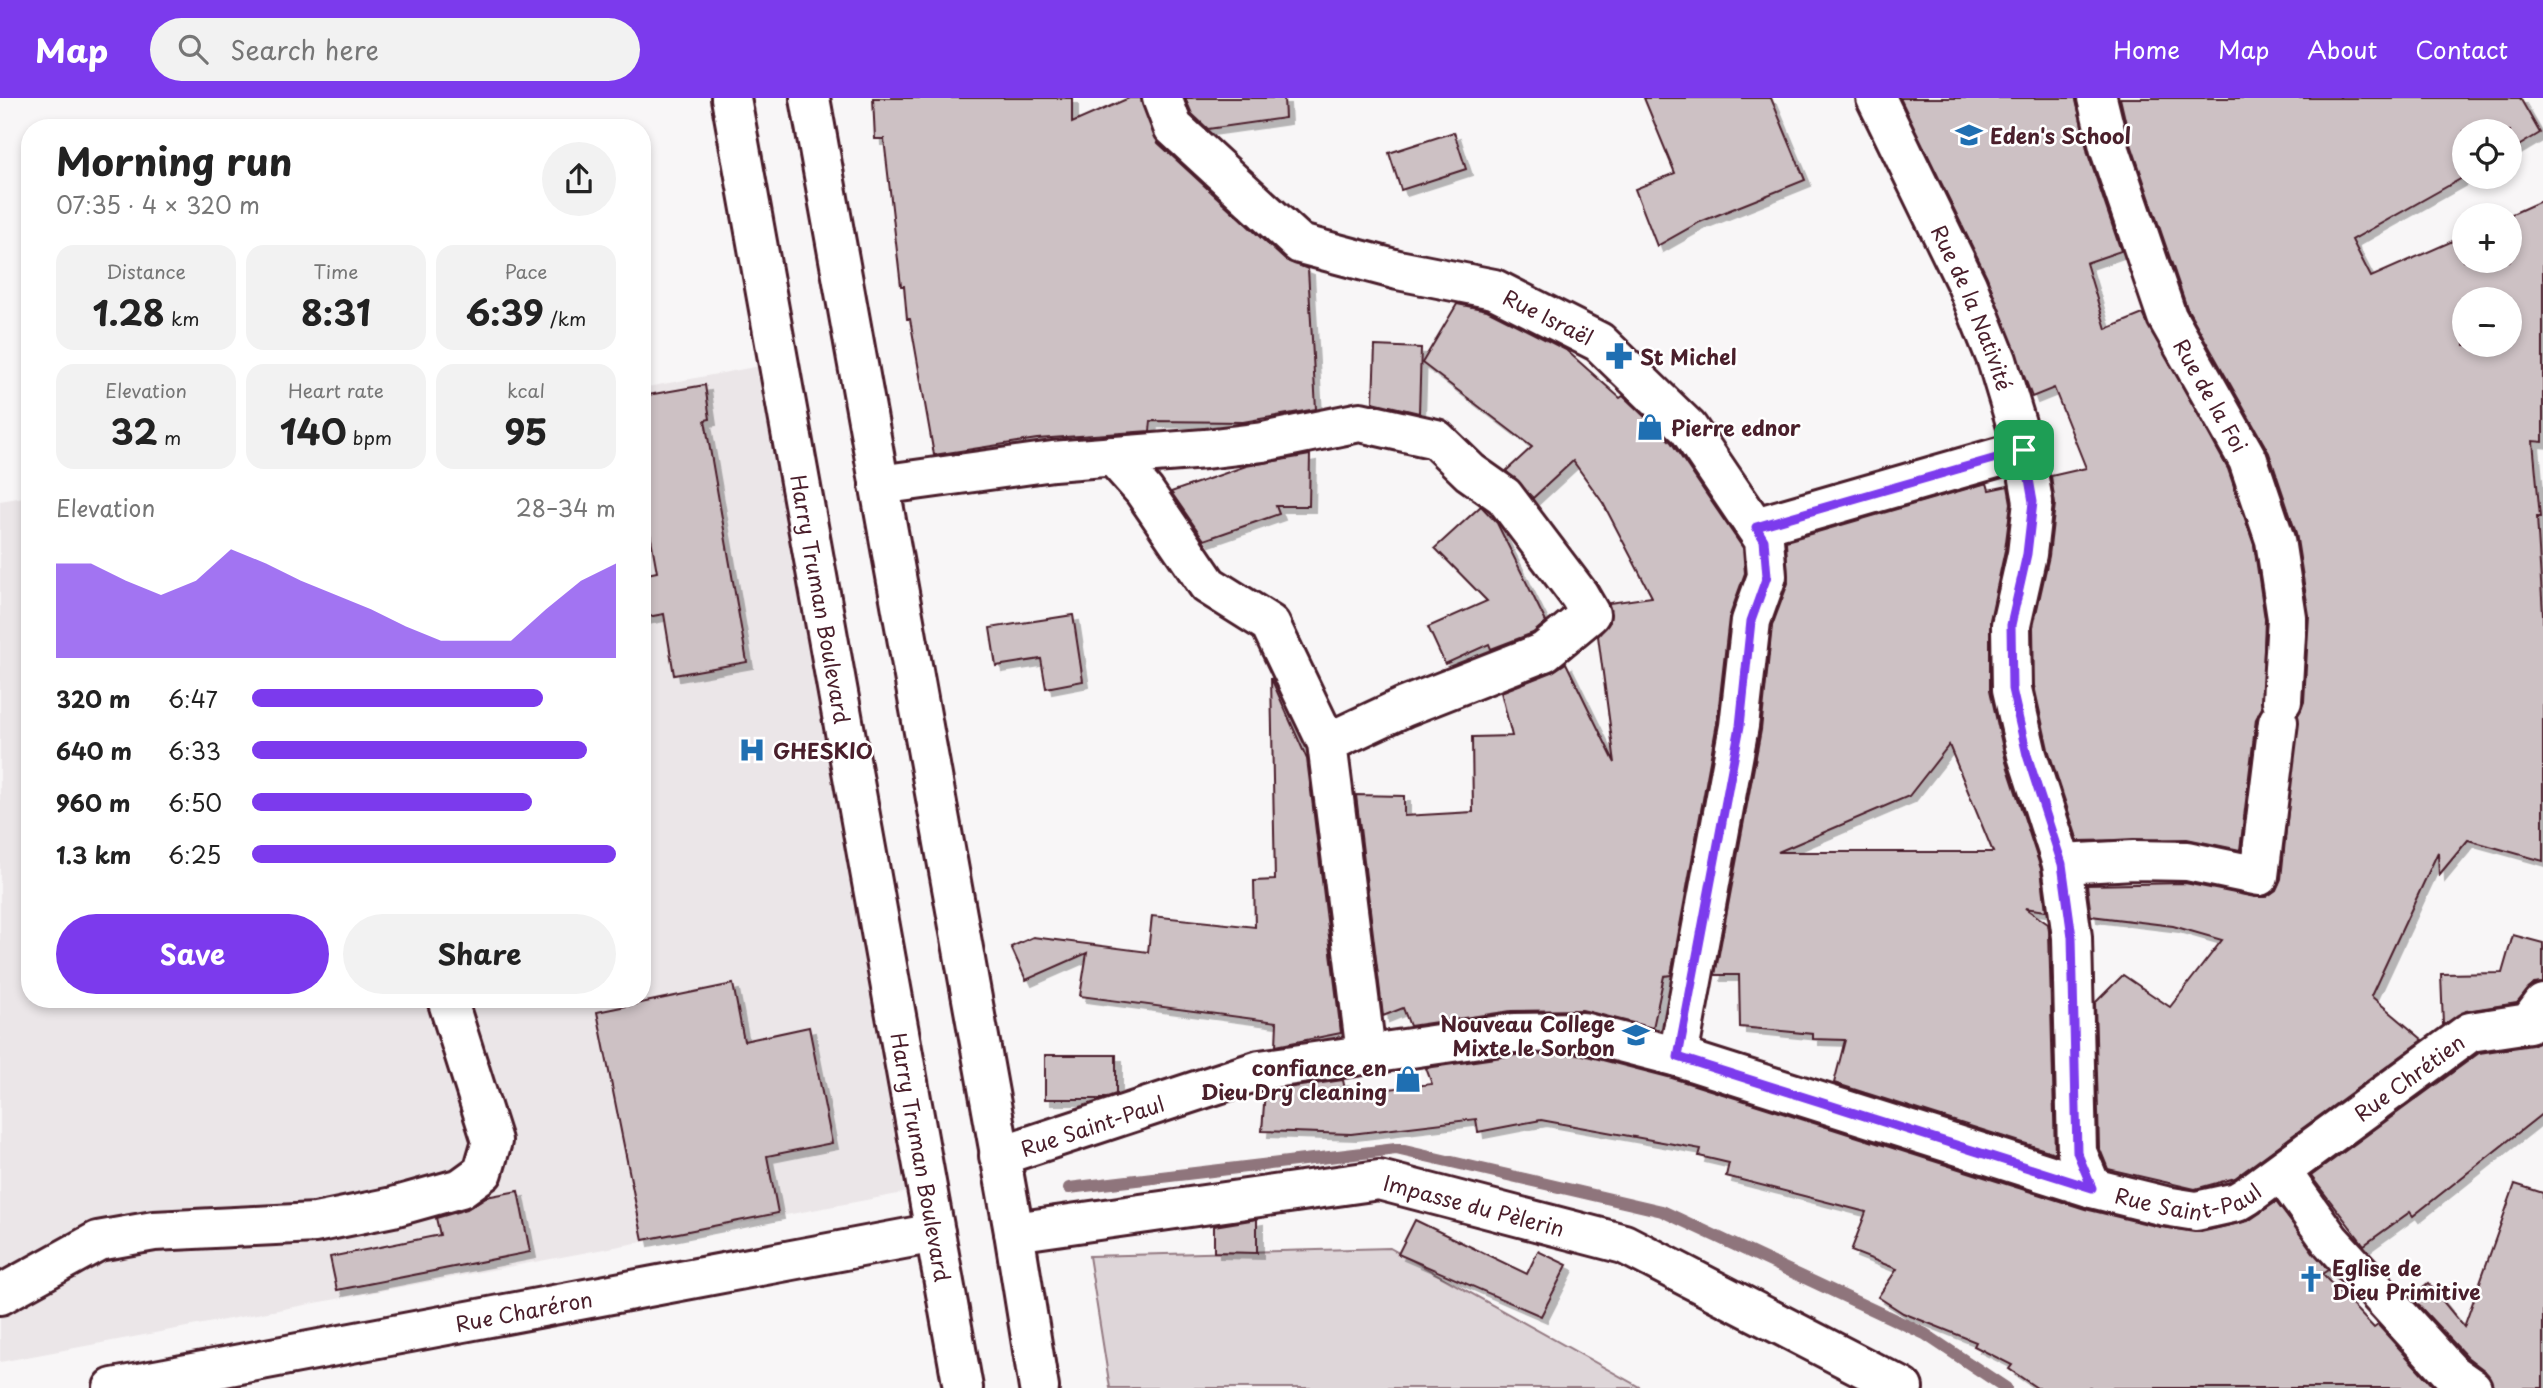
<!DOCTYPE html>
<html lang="en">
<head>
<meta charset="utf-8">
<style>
  :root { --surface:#fff; --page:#f2f2f2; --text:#222; --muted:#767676; --accent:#7c3aed }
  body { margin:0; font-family:"Playpen Sans",sans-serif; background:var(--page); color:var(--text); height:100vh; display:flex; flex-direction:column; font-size:26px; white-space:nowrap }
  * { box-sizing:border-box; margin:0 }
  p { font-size:23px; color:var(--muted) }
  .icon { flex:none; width:38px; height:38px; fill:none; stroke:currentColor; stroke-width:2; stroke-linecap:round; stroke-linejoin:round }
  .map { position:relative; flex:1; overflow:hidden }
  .drawer { position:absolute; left:21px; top:21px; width:630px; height:889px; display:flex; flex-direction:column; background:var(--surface); border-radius:28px; box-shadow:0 4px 10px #0003 }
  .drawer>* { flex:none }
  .buttons { position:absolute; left:2452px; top:21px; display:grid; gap:14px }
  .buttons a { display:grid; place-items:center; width:70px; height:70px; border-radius:50%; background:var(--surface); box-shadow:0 4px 10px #0003; font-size:35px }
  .pin { position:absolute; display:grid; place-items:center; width:60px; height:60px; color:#fff; margin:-30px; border-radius:14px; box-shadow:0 4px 10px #0006 }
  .round { display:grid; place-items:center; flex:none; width:74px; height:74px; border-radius:37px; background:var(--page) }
  .summary { display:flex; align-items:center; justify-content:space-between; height:119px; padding:0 35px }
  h1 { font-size:38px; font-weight:700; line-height:52px }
  .metrics { display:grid; grid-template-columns:repeat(3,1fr); gap:10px; height:119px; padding:7px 35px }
  .metrics div { display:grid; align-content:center; border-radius:18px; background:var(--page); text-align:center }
  .metrics b { font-size:35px; font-weight:700 }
  .metrics small { font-size:19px; font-weight:400 }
  .metrics p { font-size:19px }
  .chart { height:196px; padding:14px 35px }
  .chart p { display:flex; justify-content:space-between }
  .chart svg { width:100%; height:126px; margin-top:7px; fill:var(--accent); opacity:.7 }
  .action { display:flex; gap:14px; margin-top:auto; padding:14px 35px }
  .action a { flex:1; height:80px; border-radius:42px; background:var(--accent); color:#fff; font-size:28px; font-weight:700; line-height:80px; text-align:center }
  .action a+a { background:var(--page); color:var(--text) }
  ul { padding:0 35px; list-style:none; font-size:23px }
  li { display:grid; grid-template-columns:112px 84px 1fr; align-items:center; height:52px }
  li i { height:18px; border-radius:9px; background:var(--accent) }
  header { display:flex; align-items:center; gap:42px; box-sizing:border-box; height:98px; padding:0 35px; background:var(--accent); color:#fff }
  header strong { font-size:33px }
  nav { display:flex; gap:38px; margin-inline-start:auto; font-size:24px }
  .search { width:490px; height:63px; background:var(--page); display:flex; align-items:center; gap:18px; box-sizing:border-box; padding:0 24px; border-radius:38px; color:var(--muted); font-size:26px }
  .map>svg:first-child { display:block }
  .built { fill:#ebe6e8 }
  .green { fill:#ded6d9; stroke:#947a82; stroke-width:2 }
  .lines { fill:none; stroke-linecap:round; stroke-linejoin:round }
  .stream { stroke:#8f747b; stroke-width:12 }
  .building { fill:#cdc1c4; stroke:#4a1f2b; stroke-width:2; fill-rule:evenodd; filter:url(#shadow) }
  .minor-casing { stroke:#4a1f2b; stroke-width:44 }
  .major-casing { stroke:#4a1f2b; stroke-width:44 }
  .minor { stroke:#fff; stroke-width:38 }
  .major { stroke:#fff; stroke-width:38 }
  .route-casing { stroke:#fff; stroke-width:14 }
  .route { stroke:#7c3aed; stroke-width:9 }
  .labels { text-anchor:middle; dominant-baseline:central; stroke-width:5; stroke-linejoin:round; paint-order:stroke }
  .poi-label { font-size:21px; font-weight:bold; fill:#4a1f2b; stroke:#fff; text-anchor:start }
  .street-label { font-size:21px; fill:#4a1f2b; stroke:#fff }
</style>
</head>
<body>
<header>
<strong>Map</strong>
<div class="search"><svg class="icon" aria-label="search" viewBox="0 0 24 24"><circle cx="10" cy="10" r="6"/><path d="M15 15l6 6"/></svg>Search here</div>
<nav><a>Home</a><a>Map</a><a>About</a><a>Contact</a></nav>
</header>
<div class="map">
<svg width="2543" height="1290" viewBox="0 0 2543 1290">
  <defs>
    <filter id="shadow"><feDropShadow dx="6" dy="6" stdDeviation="0" flood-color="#0004"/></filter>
  </defs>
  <rect width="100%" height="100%" fill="#f8f6f7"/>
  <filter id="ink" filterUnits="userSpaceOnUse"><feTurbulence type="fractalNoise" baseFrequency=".0143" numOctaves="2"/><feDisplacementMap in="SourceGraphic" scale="14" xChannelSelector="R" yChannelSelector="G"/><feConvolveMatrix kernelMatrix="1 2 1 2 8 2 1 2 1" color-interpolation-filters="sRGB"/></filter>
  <g filter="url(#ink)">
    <!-- built -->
    <path class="built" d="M787 263 946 1087 0 1264V403L30 398V901H642V290Z"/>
    <!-- green -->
    <path class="green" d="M1390 1150 1641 1290H1110L1089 1158Z"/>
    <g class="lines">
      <!-- stream -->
      <path class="stream" d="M1069 1090 1396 1051 1662 1113 1925 1236 2006 1290"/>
    </g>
    <!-- building -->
    <g class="building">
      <path d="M873 0H1072V25L1129 0H1141L1158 45 1285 162 1308 171 1316 311 1243 324 1151 323 1150 333 1037 341 934 357 910 221H907L904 188H901L884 41H875Z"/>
      <path d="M1185 0H1284L1285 20 1208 31 1192 16Z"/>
      <path d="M1644 0H1771L1805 82 1700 124 1657 148 1635 91 1675 75Z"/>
      <path d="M1900 0H2076L2088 56 2121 153 2086 165 2106 231 2143 216 2228 371 2254 447 2265 521 2262 610 2256 621 2240 752 2187 741 2078 743 2048 651 2034 588 2033 529 2049 458 2055 406 2051 378 2086 370 2054 290 2032 299 1987 179Z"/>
      <path d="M2120 0H2520L2540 35 2510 53V33H2464V79L2352 142 2371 179 2464 138V163H2510V117L2543 102V344L2533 343 2540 419H2537L2543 516V763L2468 742 2439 777 2438 754 2371 898 2423 942 2235 1080 2195 1091 2108 1071 2099 1049 2095 905 2123 877 2170 909 2222 842 2173 828 2091 818 2087 787 2185 785 2255 799H2266L2276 792 2281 781 2298 617 2304 604 2309 517 2296 435 2269 355 2187 210 2130 43ZM2464 201H2510V247H2464Z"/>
      <path d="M1454 34 1466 71 1401 92 1389 55Z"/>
      <path d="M1457 206 1487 212 1566 252 1620 300 1623 298 1671 344 1743 450 1745 475 1729 520 1717 625 1671 877 1664 878 1653 930 1582 912 1511 913 1410 928 1403 910 1383 918 1356 697 1404 698V718L1473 714 1472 639 1512 638 1501 594 1552 574 1566 565 1615 665 1598 538 1610 524 1609 505 1652 499 1603 405 1573 363 1533 400 1506 373 1532 349 1422 265Z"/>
      <path d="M1375 248 1421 250 1419 315 1373 304Z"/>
      <path d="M705 287 710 321 705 322 747 564 674 577 664 516 642 520V477L657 474 642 391V298Z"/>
      <path d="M1310 357 1309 408H1276L1279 416 1204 442 1171 394 1246 368Z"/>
      <path d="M1987 385 1989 392 2008 388 2011 405 2005 452 1990 522V592L2006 664 2041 771 2046 813 2025 810 2048 826 2049 833 2055 1055 1834 985 1845 942 1813 941V936L1740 929 1739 877H1715L1761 632 1772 528 1788 485 1786 443ZM1949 647 1993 754H1778L1909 698Z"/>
      <path d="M1481 408 1497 425 1546 524 1533 535 1491 551 1489 546 1445 566 1428 529 1487 503 1435 450Z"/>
      <path d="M1073 517 1083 583 1046 590 1041 561 996 568 990 530Z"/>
      <path d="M1271 580 1307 661 1341 935 1276 948 1277 924 1080 898 1087 855 1026 882 1011 849 1033 839 1148 854 1152 818 1255 829 1254 783 1275 782Z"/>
      <path d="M2513 837 2543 845V885L2534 886 2517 905 2466 913 2443 927 2441 876 2502 875Z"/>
      <path d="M733 886 744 943 809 929 832 1045 767 1058 778 1115 643 1142 597 914Z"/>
      <path d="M2543 940V1015L2413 1118 2410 1114 2364 1147 2311 1078 2479 955 2532 947Z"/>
      <path d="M1579 956 1672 980 2085 1111 2160 1129 2201 1134 2248 1123 2276 1104 2328 1172 2322 1176 2374 1230 2378 1227 2435 1290H2037L2009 1271 2012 1267 1974 1248 1976 1244 1903 1215 1878 1199 1897 1171 1851 1153 1866 1114 1726 1078 1729 1065 1699 1058 1701 1051 1541 1022 1478 1034 1476 1021 1351 1036 1262 1033 1265 993 1343 982 1346 996 1432 986 1426 970 1516 957Z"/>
      <path d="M1045 957H1116V996L1101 1001H1045Z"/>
      <path d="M2515 1086 2543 1095V1290H2494L2485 1273 2467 1259 2411 1199 2428 1185 2464 1229Z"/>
      <path d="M518 1093 530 1154 337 1192 330 1159 440 1137 436 1120 467 1111 486 1099Z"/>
      <path d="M1257 1121V1155L1214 1154V1128Z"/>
      <path d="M1415 1122 1527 1176 1538 1153 1567 1167 1541 1218 1398 1156Z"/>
    </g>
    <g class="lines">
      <defs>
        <g id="minor">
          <path id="s1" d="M1162 0 1173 29 1300 146 1398 172 1494 191 1599 244 1688 330 1764 442 1767 478 1751 523 1739 628 1678 959"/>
          <path id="s2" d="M1876 0 1967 187 1997 262 2024 352 2033 404 2027 456 2011 527 2012 591 2027 657 2062 766 2072 839 2077 1054 2092 1090"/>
          <path id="s3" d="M2097 0 2109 49 2167 219 2248 362 2275 442 2287 520 2282 603"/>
          <path d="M1113 358 1144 393 1208 487 1270 526 1327 645 1366 955"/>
          <path d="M879 387 1053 363 1205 351 1263 344 1360 324 1436 341 1470 374 1504 398 1579 497 1590 516 1544 554 1404 609 1327 645"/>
          <path d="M1756 429 2024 352"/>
          <path d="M2062 766 2134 762 2187 763 2259 778 2278 624"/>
          <path id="s4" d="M999 1058 1260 972 1514 935 1582 934 1678 959 2092 1090 2165 1108 2196 1113 2237 1104 2247 1098 2470 934 2529 925 2543 906"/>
          <path d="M2282 1075 2330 1142 2452 1276 2472 1290"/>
          <path id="s5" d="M1014 1134 1379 1082 1624 1146 1903 1290"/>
          <path d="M0 1197 98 1143 154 1133 315 1125 393 1109 461 1090 483 1074 492 1043 447 901"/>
          <path id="s6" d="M113 1290 935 1135"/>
        </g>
        <g id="major">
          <path id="s7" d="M731 0 963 1290"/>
          <path d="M810 0 1014 1134 1039 1290"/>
        </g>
      </defs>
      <!-- minor casing -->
      <use href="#minor" class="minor-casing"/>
      <!-- major casing -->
      <use href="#major" class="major-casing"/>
      <!-- minor -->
      <use href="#minor" class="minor"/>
      <!-- major -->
      <use href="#major" class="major"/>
    </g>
  </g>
  <g class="lines" filter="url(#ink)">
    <defs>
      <path id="route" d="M2024 352 2033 404 2027 456 2011 527 2012 591 2027 657 2062 766 2072 839 2077 1054 2092 1090 1678 959 1740 628 1751 523 1767 478 1764 442 1756 429Z"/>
    </defs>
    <!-- route casing -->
    <use href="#route" class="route-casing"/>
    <!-- route -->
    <use href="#route" class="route"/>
  </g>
  <!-- icons -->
  <defs>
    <symbol id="school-bare" viewBox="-9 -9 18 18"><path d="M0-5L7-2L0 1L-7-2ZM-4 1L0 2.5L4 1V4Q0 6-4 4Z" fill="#1f6fb2" stroke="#fff" stroke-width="2.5" paint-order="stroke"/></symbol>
    <symbol id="pharmacy-bare" viewBox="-9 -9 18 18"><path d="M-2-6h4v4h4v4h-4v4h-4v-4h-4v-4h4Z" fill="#1f6fb2" stroke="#fff" stroke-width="2.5" paint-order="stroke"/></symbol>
    <symbol id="shop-bare" viewBox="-9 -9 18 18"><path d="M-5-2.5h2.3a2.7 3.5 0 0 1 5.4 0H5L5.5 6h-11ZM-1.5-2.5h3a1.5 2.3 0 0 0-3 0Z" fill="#1f6fb2" stroke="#fff" stroke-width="2.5" paint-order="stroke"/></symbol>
    <symbol id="hospital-bare" viewBox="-9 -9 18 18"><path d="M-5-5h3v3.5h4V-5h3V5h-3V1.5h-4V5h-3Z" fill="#1f6fb2" stroke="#fff" stroke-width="2.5" paint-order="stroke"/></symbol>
    <symbol id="church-bare" viewBox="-9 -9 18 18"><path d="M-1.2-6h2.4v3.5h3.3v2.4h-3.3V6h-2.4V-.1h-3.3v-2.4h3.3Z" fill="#1f6fb2" stroke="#fff" stroke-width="2.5" paint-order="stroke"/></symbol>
  </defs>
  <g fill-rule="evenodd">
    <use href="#school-bare" x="1950" y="18" width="38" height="38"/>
    <use href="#pharmacy-bare" x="1600" y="239" width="38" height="38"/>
    <use href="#shop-bare" x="1631" y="310" width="38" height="38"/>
    <use href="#hospital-bare" x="733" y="633" width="38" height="38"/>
    <use href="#school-bare" x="1617" y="918" width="38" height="38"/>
    <use href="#shop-bare" x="1389" y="962" width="38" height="38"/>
    <use href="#church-bare" x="2292" y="1162" width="38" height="38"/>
  </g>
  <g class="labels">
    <!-- poi labels -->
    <g class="poi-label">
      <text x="1990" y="37">Eden's School</text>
      <text x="1640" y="258">St Michel</text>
      <text x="1671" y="329">Pierre ednor</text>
      <text x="773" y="652">GHESKIO</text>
      <text x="1615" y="925" text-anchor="end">Nouveau College<tspan x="1615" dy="24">Mixte le Sorbon</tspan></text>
      <text x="1387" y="969" text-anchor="end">confiance en<tspan x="1387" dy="24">Dieu Dry cleaning</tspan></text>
      <text x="2332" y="1169">Eglise de<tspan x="2332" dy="24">Dieu Primitive</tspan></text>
    </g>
    <!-- street labels -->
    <g class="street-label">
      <text stroke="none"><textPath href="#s2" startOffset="231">Rue de la Nativité</textPath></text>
      <text stroke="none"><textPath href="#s1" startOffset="464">Rue Israël</textPath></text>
      <text stroke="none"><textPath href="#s3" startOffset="320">Rue de la Foi</textPath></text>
      <text stroke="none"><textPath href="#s7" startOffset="509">Harry Truman Boulevard</textPath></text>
      <text stroke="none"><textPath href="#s4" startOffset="1494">Rue Chrétien</textPath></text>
      <text stroke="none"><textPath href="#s4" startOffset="98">Rue Saint-Paul</textPath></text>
      <text stroke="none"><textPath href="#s7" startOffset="1076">Harry Truman Boulevard</textPath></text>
      <text stroke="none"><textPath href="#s4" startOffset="1232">Rue Saint-Paul</textPath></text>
      <text stroke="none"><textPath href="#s5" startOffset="467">Impasse du Pèlerin</textPath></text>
      <text stroke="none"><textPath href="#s6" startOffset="418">Rue Charéron</textPath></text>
    </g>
  </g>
</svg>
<div class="buttons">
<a><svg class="icon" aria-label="locate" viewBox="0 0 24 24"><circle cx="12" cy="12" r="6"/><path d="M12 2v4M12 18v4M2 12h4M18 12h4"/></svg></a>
<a>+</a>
<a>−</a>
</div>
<div class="pin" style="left:2024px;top:352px;background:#1e9e55"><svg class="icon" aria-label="arrive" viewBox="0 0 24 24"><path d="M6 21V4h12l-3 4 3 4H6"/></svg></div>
<section class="drawer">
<div class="summary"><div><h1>Morning run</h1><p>07:35 · 4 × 320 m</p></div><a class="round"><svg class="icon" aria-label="share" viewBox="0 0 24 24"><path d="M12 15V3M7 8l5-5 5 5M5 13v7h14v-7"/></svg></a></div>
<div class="metrics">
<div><p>Distance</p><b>1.28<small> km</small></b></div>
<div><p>Time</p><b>8:31</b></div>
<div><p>Pace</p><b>6:39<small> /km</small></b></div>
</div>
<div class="metrics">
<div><p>Elevation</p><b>32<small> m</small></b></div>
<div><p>Heart rate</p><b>140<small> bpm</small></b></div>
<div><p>kcal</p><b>95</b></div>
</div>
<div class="chart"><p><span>Elevation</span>28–34 m</p>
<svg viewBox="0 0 160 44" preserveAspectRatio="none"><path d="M0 44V11L10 11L20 17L30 22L40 17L50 6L60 11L70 17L80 22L90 27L100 33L110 38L120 38L130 38L140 27L150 17L160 11V44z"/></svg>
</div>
<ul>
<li><b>320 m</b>6:47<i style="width:80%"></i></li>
<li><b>640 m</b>6:33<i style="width:92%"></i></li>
<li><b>960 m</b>6:50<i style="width:77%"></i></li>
<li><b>1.3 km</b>6:25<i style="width:100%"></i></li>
</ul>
<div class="action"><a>Save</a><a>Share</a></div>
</section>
</div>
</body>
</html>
